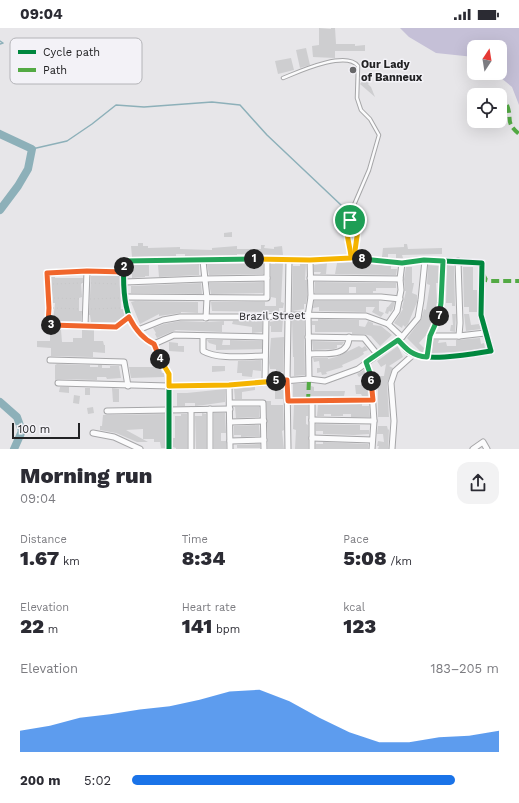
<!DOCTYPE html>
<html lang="en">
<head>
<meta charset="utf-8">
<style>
  :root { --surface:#fff; --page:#f2f2f3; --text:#2b2b33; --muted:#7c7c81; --accent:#1a73e8 }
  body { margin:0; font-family:"Work Sans",sans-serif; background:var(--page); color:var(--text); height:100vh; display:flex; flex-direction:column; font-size:15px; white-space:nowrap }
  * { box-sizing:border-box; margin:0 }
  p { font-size:13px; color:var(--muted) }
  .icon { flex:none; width:22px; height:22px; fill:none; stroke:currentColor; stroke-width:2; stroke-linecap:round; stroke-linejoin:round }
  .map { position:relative; height:421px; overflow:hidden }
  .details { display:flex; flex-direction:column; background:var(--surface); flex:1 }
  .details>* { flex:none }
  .needle { width:26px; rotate:12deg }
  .buttons { position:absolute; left:467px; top:12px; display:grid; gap:8px }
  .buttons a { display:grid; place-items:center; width:40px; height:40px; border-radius:8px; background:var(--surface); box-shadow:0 4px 16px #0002; font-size:20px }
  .scale { position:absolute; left:12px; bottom:10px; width:68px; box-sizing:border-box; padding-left:4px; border:2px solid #222224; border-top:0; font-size:11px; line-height:14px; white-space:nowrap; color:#222224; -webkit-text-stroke:3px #f3f2f7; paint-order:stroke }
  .pin { position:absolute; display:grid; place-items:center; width:34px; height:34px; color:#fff; margin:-17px; border:2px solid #fff; border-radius:50%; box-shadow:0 1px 4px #0007 }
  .km { position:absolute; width:20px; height:20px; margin:-10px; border-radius:50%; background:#222; color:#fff; font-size:11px; line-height:20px; text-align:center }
  .round { display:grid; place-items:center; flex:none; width:42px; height:42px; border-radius:12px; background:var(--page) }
  .overview { display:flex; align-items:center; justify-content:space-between; height:68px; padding:0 20px }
  h1 { font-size:22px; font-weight:800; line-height:30px }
  .figures { display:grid; grid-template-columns:repeat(3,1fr); gap:6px; height:68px; padding:4px 20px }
  .figures div { display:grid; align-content:center }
  .figures b { font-size:20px; font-weight:800 }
  .figures small { font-size:11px; font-weight:400 }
  .figures p { font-size:11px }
  .chart { height:112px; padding:8px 20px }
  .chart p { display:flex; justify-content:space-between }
  .chart svg { width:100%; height:72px; margin-top:4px; fill:var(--accent); opacity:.7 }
  ul { padding:0 20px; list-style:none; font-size:13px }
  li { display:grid; grid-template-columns:64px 48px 1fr; align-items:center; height:30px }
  li i { height:10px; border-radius:5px; background:var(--accent) }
  .status { display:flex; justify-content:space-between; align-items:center; height:28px; padding:0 20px; background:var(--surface); direction:ltr }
  .status svg { height:11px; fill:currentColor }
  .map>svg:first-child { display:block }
  .forest { fill:#c5c0d7 }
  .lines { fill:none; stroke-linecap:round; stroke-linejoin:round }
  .stream { stroke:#8db0b9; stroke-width:1.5 }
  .river { stroke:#8db0b9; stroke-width:8 }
  .building { fill:#ceced0 }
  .lane-casing { stroke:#a6a6a8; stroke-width:4.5 }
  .street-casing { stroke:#a6a6a8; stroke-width:7 }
  .path { stroke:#c7c7c8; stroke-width:1; stroke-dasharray:1 3; stroke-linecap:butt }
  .lane { stroke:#fbfbfc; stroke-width:2.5 }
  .street { stroke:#fbfbfc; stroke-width:5 }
  .quiet { stroke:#53aa44; stroke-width:4; stroke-dasharray:8 4; stroke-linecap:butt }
  .cycleway-casing { stroke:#f3f2f7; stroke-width:8 }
  .cycleway { stroke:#00873e; stroke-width:5 }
  .split-1-casing { stroke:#fff; stroke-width:8 }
  .split-2-casing { stroke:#fff; stroke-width:8 }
  .split-3-casing { stroke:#fff; stroke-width:8 }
  .split-4-casing { stroke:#fff; stroke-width:8 }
  .split-5-casing { stroke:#fff; stroke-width:8 }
  .split-6-casing { stroke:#fff; stroke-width:8 }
  .split-7-casing { stroke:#fff; stroke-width:8 }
  .split-8-casing { stroke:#fff; stroke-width:8 }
  .split-9-casing { stroke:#fff; stroke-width:8 }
  .split-1 { stroke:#f5b400; stroke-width:5 }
  .split-2 { stroke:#22a559; stroke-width:5 }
  .split-3 { stroke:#f0652b; stroke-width:5 }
  .split-4 { stroke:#f0652b; stroke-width:5 }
  .split-5 { stroke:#f5b400; stroke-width:5 }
  .split-6 { stroke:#f0652b; stroke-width:5 }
  .split-7 { stroke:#22a559; stroke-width:5 }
  .split-8 { stroke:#22a559; stroke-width:5 }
  .split-9 { stroke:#f5b400; stroke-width:5 }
  .poi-dot { fill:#676769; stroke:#f3f2f7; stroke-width:1.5 }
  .labels { text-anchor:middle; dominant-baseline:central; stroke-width:3; stroke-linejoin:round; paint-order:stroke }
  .poi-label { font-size:11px; font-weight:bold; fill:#222224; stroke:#f3f2f7; text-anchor:start }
  .street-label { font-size:11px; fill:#222224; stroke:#f3f2f7 }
  .key { fill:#f3f2f7; stroke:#b4b4b8; stroke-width:1 }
  .key-label { font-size:11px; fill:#222224 }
</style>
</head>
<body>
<div class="status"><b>09:04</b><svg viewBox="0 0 49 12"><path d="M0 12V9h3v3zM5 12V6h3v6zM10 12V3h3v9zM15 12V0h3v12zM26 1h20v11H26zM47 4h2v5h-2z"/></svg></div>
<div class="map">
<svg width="519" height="421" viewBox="0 0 519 421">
  <rect width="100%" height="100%" fill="#e7e6e9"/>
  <!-- forest -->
  <path class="forest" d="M400 0H519V77L512 59 495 45H500V19H474V29L436 25 409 9Z"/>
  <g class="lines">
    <!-- stream -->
    <g class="stream">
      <path d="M0 13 3 15 0 16"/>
      <path d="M32 121 67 113 92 96 116 77 144 79 212 74 240 77 267 107 341 177"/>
    </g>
    <!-- river -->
    <g class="river">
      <path d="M0 106 32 121 28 141 18 158 0 182"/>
      <path d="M0 374 17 389 22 403 14 421"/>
    </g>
  </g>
  <!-- building -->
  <g class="building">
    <path d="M319 0 331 1V0H335L336 16H355V18L365 17V23H335V30L313 29 312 18 319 17Z"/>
    <path d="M306 20 310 37 300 40 296 22Z"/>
    <path d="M291 30 294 42 278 46 275 33Z"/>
    <path d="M365 50 369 55 368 56 371 59 375 69 360 56Z"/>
    <path d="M232 204V209H224V205Z"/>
    <path d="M138 215H143V218H148V220L180 219V221L212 222V220L237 218V221H261V217H265L264 220 274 221V219L282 218 283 227 246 226H237V227L185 228V226H176V228L132 229 131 218H138Z"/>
    <path d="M404 216H407L408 221 442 220V226L402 227 403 230H396V226H388V230L382 229 383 220 404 219Z"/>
    <path d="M348 234 391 238V241H397L396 247 335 246 337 235Z"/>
    <path d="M248 235V237H259V235H263V246L209 247 207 236Z"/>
    <path d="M275 235H283L281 274 284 275 283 280H279V284L212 283 211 274H265V278H276V270L271 269V236H275Z"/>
    <path d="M327 235 326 246H320L321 244H314V237Z"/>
    <path d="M199 236V247L159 249 158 237Z"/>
    <path d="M300 236H306L305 252H307V269L306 276H304V281L292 283 293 238H300Z"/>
    <path d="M128 237H149V248H145V249L132 250V246H129Z"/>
    <path d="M428 237 439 238 438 255H436L437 273 435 287 427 306 419 315 424 320 423 324H421L407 310 421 292 424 281 426 282 430 257 427 256Z"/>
    <path d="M447 237 454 238 455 278H452V275H446Z"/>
    <path d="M406 239H412V255H414L412 265 417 267V274L408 296 405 299 403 297 402 300 394 295 403 281 402 280 406 263H405L404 251Z"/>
    <path d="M463 239H473V262H477V284H469V279H464Z"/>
    <path d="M91 248H120L121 281H123L125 287 116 294H91L90 287H89Z"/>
    <path d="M51 249H55V250H83V255H81L82 269 79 270V283H82L81 293H53L55 275H53Z"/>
    <path d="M263 254V265L211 266 209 255Z"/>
    <path d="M315 254 396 255V260H376V263H373V265H356V259H349V265H315Z"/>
    <path d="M201 255 202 266 131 265V258Z"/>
    <path d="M135 273 198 274V285L181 284V285L159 288V286L140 296 131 274Z"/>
    <path d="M314 273H379V283L384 285 381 289 372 284 375 279H366V284L319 283V279L313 280Z"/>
    <path d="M392 274H395L393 281 391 284 389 283 388 286 385 285 387 279H388Z"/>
    <path d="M452 286H456L455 304 450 303 451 297H453Z"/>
    <path d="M464 286H469L471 297 479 296 481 301 466 303Z"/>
    <path d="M283 291 282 304H271V298H270V294Z"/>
    <path d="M292 291H304L305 347 294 348V329H293Z"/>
    <path d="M318 291 355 292H359V298L365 299 368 293 373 295V297L381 298 392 307 380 318 371 308 364 306H352V304H315V297H312V293H318Z"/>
    <path d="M180 293 206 294 224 293V297H222V304L176 302 157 310 155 306 156 305 153 300 164 296Z"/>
    <path d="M233 293H262V304L252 305V299L232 296Z"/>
    <path d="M50 302H61L62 314H73V310H82V302H94V313H103L104 317H105V325L93 324V329L51 328V320L37 319V313H50Z"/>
    <path d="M284 309 283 344H276V341H270L269 335 271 310Z"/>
    <path d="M480 310 481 316 484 315 485 320 460 324 432 325 433 312H439L438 315 446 314 447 318H456V312Z"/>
    <path d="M207 312H223L222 317H230V312L262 313V321L216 322V317L209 315Z"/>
    <path d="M312 313 344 314 342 317H337V320L334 321 313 322Z"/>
    <path d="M169 314 178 315V318H184V324L169 323Z"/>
    <path d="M359 318 362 320 365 318 368 322 363 324 364 326 358 330 342 337 343 339 326 344 327 346 322 347 321 344 317 345V340H320L319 333 314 334 313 330H328V331L336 329Z"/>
    <path d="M398 318 403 329 389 338 393 340 387 355 389 389H378V352H375V348H384L386 336 381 339 377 333Z"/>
    <path d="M261 332V343L253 342 252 349 242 348V345H237L238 333Z"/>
    <path d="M57 336 85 337H90V339H98V337H102V340H110V338H119L121 350 107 351 106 349H97V352L58 351 55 352V337Z"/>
    <path d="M212 338H225V343L212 344Z"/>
    <path d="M129 339H160L162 345H164V349L131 350Z"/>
    <path d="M364 342 367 350 368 368H362L361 366H356L355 357H365L363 354 364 346 359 349 357 346Z"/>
    <path d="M311 355V358L314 359V363H345L344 368H307V369H293V356Z"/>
    <path d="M60 359H69V365L59 364Z"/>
    <path d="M255 359V362L242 364V371H235L234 361Z"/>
    <rect x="85" y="360" width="5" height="7"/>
    <path d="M112 360 119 361V374H113Z"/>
    <path d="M225 361V374L204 377 195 378V375H185V378H177V365H187Z"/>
    <rect x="275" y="362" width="8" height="9"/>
    <path d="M74 367 80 368 79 376 73 375Z"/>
    <path d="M266 373H271V377H283L284 402 282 403 284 421H268Z"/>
    <path d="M362 376V378H369L370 389H351V386H343V388H331V386H324V388H317L318 377Z"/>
    <path d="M294 377H308V388H306V396L308 397V421H295L296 402 293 401Z"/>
    <path d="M93 379 94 385 88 386 87 380Z"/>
    <path d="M235 379H259V389L236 390Z"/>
    <path d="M202 385 206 386V421H196L195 388H202Z"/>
    <path d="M214 385H225L226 405H221V413H226V421H214Z"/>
    <path d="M165 386V420H161L160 414H154V411H143V401L126 402 148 414H137L116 405 100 402V398H102L103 387Z"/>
    <path d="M181 386H187V421H176V420L173 419V410H175V388H181Z"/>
    <path d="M316 396 360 397V402H369V406L354 407 323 406V403H316Z"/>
    <path d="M259 397 260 408 241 409V407H234V398Z"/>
    <path d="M378 398H387L388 402 389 401 388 421H378L379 418H377L378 413 384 414 383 406H377Z"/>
    <path d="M323 414 368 416V421H316V416H323Z"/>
    <path d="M260 416V420H237V417Z"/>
  </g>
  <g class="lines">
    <defs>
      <g id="lane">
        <path d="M283 50C298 44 346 22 358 38L357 70 361 82 370 91 379 107 369 142 354 177 351 188 347 198 351 230"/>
        <path d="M349 193 357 197 358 201 355 229"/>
      </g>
      <g id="street">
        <path d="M203 233 207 270 206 290"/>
        <path d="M458 233 460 295 459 308"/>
        <path d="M124 244 87 243 47 245 49 279V297L116 299 129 289"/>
        <path d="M310 250 400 251"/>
        <path d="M125 254 204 251 267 250"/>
        <path d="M126 269 267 270V231"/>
        <path d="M311 269H381L400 271"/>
        <path d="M388 296 397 283 401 262 400 251 402 235"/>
        <path d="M85 298 87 243"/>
        <path d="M138 302 163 292 180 289H266L287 287 366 288 388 296 402 309"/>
        <path d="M203 308V323C219 332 247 328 265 328"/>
        <path d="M430 308H459L485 305"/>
        <path d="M308 309 364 310 377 326"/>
        <path d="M154 316 174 307 265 309"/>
        <path d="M309 326C324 325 349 330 349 309"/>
        <path d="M427 329 430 308 439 288 441 275 443 233"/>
        <path d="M50 332 124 334 128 358"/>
        <path d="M366 335 371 349 374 393 372 421"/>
        <path d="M309 351 308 288 311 269 310 232"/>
        <path d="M265 354 266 289"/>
        <path d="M58 355 169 358 229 357 309 351 325 353 358 341 402 309 418 290 421 272 425 232"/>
        <path d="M229 357 230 421"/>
        <path d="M288 373 373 372"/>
        <path d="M230 375H263L264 421"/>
        <path d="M210 381V421"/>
        <path d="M107 383 230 381"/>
        <path d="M312 392 374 393"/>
        <path d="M230 394 264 393"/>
        <path d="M93 405 114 409 140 421"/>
        <path d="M312 410 372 412"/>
        <path d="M230 413 264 412"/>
        <path d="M169 421V346L160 332 154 316C148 313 145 310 140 304 138 302 135 300 134 298 123 282 123 251 124 233L267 231 310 232 351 230 402 235 425 232 482 235 481 287 491 323C472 326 424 335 408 324 404 321 401 316 398 312"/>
        <path d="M191 421V382"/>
        <path d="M288 421 287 352 289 232"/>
        <path d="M312 421V373"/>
        <path d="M392 421 394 393 391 355 395 343 414 326"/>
        <path d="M473 421 483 414 487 421"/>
      </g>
    </defs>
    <!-- lane casing -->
    <use href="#lane" class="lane-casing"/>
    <!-- street casing -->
    <use href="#street" class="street-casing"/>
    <!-- path -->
    <g class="path">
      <path d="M91 255 118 256"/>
      <path d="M53 256 82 255"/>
      <path d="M54 270 81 271"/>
      <path d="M90 271 121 270"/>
      <path d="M53 280 80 281"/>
      <path d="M91 281 122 280"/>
    </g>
    <!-- lane -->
    <use href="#lane" class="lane"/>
    <!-- street -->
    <use href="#street" class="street"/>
    <!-- quiet -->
    <g class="quiet">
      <path d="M507 77C513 92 504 93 519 106"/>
      <path d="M483 246 486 252 491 253H519"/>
      <path d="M308 374 309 351"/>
    </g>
    <defs>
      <path id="cycleway" d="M169 421V346L160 332 154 316C148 313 145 310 140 304 138 302 135 300 134 298 123 282 123 251 124 233L267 231 310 232 351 230 402 235 425 232 482 235 481 287 491 323C472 326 424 335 408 324 404 321 401 316 398 312"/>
    </defs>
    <!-- cycleway casing -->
    <use href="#cycleway" class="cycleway-casing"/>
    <!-- cycleway -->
    <use href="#cycleway" class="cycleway"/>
  </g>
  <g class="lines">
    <defs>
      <path id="split-1" d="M254 231 310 232 351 230C351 218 343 203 350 192"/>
      <path id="split-2" d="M124 239V233L254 231"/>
      <path id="split-3" d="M51 297H48L49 280 47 245 87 243 124 244V239"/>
      <path id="split-4" d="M51 297 116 299 129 289C134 299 143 311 154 316L160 331"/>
      <path id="split-5" d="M160 331 169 346V358L229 357 276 353"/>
      <path id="split-6" d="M276 353 287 352 288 373 373 372 371 353"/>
      <path id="split-7" d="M371 353V348L366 334 398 312C407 322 413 328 427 329L430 308 439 288"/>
      <path id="split-8" d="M362 231 402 235 424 232 443 233 441 275 439 288"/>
      <path id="split-9" d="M350 192 357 197 358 201 354 230 362 231"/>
    </defs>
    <!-- split-1 casing -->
    <use href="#split-1" class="split-1-casing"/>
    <!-- split-2 casing -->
    <use href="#split-2" class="split-2-casing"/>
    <!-- split-3 casing -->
    <use href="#split-3" class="split-3-casing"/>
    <!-- split-4 casing -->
    <use href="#split-4" class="split-4-casing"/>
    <!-- split-5 casing -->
    <use href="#split-5" class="split-5-casing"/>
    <!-- split-6 casing -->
    <use href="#split-6" class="split-6-casing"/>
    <!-- split-7 casing -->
    <use href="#split-7" class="split-7-casing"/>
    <!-- split-8 casing -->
    <use href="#split-8" class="split-8-casing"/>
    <!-- split-9 casing -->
    <use href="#split-9" class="split-9-casing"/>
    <!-- split-1 -->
    <use href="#split-1" class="split-1"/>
    <!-- split-2 -->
    <use href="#split-2" class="split-2"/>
    <!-- split-3 -->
    <use href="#split-3" class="split-3"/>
    <!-- split-4 -->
    <use href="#split-4" class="split-4"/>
    <!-- split-5 -->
    <use href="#split-5" class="split-5"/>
    <!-- split-6 -->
    <use href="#split-6" class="split-6"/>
    <!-- split-7 -->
    <use href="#split-7" class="split-7"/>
    <!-- split-8 -->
    <use href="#split-8" class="split-8"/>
    <!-- split-9 -->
    <use href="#split-9" class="split-9"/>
  </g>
  <!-- markers -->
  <circle class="poi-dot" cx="353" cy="42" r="4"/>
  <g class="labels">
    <!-- poi labels -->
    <g class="poi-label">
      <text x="361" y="36">Our Lady<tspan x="361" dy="13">of Banneux</tspan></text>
    </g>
    <!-- street labels -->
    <g class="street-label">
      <text transform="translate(272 288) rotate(-1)">Brazil Street</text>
    </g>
  </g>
  <!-- legend -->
  <rect x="10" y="10" width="132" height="46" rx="6" class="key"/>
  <rect x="18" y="22" width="18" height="4" fill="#00873e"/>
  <rect x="18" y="40" width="18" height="4" fill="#53aa44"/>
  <g class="key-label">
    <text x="43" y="28">Cycle path</text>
    <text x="43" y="46">Path</text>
  </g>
</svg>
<div class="buttons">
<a><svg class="needle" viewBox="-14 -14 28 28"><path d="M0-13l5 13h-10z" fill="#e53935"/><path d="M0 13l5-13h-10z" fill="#7c7c81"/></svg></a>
<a><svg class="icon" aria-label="locate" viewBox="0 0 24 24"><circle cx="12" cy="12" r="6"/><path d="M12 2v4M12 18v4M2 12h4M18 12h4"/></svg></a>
</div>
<div class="scale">100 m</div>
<div class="pin" style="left:350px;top:192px;background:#1e9e55"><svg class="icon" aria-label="arrive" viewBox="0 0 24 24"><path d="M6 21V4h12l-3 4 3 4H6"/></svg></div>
<b class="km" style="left:254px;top:231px">1</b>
<b class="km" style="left:124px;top:239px">2</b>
<b class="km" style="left:51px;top:297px">3</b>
<b class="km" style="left:160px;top:331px">4</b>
<b class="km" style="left:276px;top:353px">5</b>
<b class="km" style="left:371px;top:353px">6</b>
<b class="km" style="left:439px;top:288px">7</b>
<b class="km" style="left:362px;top:231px">8</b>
</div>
<section class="details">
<div class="overview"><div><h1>Morning run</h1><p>09:04</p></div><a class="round"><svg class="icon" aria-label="share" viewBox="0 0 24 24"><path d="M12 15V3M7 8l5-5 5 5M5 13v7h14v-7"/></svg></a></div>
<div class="figures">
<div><p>Distance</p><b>1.67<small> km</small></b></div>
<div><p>Time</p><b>8:34</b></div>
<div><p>Pace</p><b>5:08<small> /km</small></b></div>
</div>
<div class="figures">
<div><p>Elevation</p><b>22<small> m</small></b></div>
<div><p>Heart rate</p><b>141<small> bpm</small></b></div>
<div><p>kcal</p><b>123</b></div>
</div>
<div class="chart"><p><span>Elevation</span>183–205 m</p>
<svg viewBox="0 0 160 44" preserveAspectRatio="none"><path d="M0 44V31L10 28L20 23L30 21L40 18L50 16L60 12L70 7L80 6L90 13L100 23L110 32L120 38L130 38L140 35L150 34L160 31V44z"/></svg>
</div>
<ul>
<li><b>200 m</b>5:02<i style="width:88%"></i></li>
</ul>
</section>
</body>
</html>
